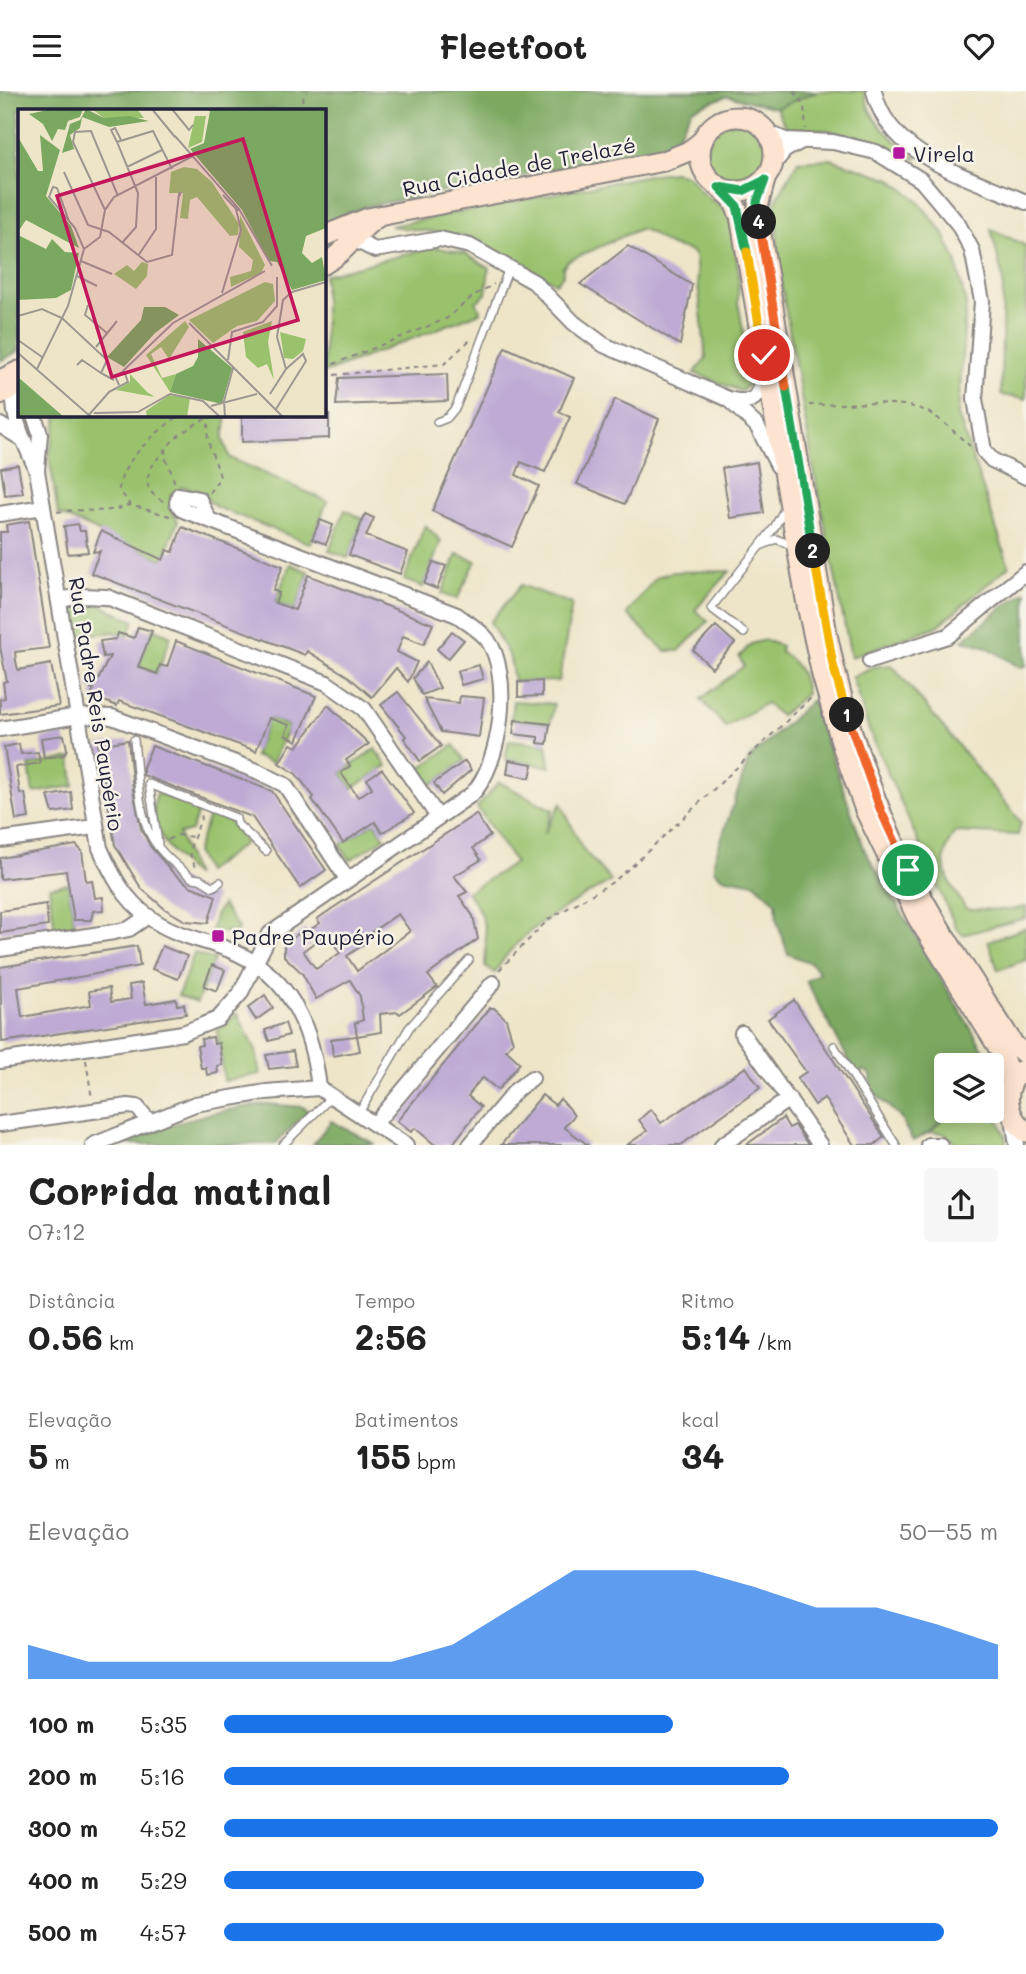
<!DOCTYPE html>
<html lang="pt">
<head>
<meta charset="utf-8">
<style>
  :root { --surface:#fff; --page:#f6f6f6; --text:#222; --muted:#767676; --accent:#1a73e8 }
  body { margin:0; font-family:Mali,sans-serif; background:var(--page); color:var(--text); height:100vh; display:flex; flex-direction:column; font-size:26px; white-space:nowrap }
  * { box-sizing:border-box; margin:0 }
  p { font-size:23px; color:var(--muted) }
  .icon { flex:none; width:38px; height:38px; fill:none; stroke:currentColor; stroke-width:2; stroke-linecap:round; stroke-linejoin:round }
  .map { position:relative; height:1054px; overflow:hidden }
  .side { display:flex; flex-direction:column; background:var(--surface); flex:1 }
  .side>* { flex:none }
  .fabs { position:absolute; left:934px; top:962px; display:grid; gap:14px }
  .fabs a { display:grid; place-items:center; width:70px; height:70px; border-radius:7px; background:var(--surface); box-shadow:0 4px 18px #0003; font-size:35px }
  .pin { position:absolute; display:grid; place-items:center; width:60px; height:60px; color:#fff; margin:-30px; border:4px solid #fff; border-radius:50%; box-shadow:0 2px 7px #0007 }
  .km { position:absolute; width:35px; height:35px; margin:-18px; border-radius:50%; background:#222; color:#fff; font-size:19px; line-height:35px; text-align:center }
  .round { display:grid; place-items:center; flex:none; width:74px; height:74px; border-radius:7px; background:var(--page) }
  .summary { display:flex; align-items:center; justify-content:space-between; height:119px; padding:0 28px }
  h1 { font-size:38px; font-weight:700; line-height:52px }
  .metrics { display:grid; grid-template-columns:repeat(3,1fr); gap:10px; height:119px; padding:7px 28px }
  .metrics div { display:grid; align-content:center }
  .metrics b { font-size:35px; font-weight:700 }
  .metrics small { font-size:19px; font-weight:400 }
  .metrics p { font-size:19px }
  .chart { height:196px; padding:14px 28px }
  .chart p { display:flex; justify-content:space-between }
  .chart svg { width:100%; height:126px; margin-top:7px; fill:var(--accent); opacity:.7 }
  ul { padding:0 28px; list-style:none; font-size:23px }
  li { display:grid; grid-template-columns:112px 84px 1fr; align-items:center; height:52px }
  li i { height:18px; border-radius:9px; background:var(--accent) }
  header { display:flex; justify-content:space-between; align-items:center; height:91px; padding:0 28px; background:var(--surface); font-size:32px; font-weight:700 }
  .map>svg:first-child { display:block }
  .green { fill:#9ac26d; stroke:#5e7254; stroke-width:2 }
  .forest { fill:#7ba860; stroke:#4e654e; stroke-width:2 }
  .building { fill:#beaad4; fill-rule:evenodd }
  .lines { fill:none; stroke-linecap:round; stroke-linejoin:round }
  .lane-casing { stroke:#888482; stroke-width:10 }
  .street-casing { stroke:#888482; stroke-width:18 }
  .secondary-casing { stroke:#888482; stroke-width:23 }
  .path { stroke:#888482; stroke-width:2; stroke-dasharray:5 5; stroke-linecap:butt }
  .lane { stroke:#fff; stroke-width:7 }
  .street { stroke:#fff; stroke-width:14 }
  .secondary { stroke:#fde4d0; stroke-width:19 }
  .split-1-casing { stroke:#fff; stroke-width:14 }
  .split-2-casing { stroke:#fff; stroke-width:14 }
  .split-3-casing { stroke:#fff; stroke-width:14 }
  .split-4-casing { stroke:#fff; stroke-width:14 }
  .split-5-casing { stroke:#fff; stroke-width:14 }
  .split-6-casing { stroke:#fff; stroke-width:14 }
  .split-1 { stroke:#f0652b; stroke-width:9 }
  .split-2 { stroke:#f5b400; stroke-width:9 }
  .split-3 { stroke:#22a559; stroke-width:9 }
  .split-4 { stroke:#f0652b; stroke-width:9 }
  .split-5 { stroke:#22a559; stroke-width:9 }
  .split-6 { stroke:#f5b400; stroke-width:9 }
  .poi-dot { fill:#b5179e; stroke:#f7f3e8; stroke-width:2.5 }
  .labels { text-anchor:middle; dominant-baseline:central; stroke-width:5; stroke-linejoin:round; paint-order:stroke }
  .poi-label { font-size:21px; fill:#22223b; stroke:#f7f3e8; text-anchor:start }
  .street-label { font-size:21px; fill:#22223b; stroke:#f7f3e8 }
  .inset-road { fill:none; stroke:#9c9790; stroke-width:2 }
  .view { fill:#c2185b; fill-opacity:0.15; stroke:#c2185b; stroke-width:3.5 }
  .inset-edge { fill:none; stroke:#22223b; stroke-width:3.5 }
</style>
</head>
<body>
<header><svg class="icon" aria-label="menu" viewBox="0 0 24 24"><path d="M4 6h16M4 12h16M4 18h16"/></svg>Fleetfoot<svg class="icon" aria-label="heart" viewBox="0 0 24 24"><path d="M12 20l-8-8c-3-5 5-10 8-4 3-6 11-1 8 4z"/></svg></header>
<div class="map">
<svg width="1026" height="1054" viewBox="0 0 1026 1054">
  <rect width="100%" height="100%" fill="#f7f3e8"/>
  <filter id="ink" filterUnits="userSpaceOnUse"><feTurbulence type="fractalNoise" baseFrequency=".0143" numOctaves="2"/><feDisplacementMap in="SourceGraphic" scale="14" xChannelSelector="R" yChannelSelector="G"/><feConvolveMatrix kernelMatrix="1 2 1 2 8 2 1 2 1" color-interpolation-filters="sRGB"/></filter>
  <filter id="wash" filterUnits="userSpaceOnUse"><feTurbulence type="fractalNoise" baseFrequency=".00686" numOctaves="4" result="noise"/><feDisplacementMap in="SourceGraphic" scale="28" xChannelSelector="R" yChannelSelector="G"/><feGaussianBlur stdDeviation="1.57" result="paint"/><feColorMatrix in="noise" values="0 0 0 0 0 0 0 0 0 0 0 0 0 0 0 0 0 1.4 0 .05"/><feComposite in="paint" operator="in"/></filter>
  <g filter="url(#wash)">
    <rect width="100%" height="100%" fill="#eee5c8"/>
    <!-- green -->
    <g class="green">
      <path d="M818 0H864C868 31 893 48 916 65L917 69C875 47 835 37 787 37L776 17Z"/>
      <circle cx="738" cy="63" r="32"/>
      <path d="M831 68 891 88 917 109 942 140 956 169 966 214 958 324 1009 475 938 535 851 566 815 385 781 192 775 111 798 70Z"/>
      <path d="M675 81 690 86 701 101 725 119 731 130 739 183 738 210 752 291 741 300 694 282 706 268 695 165C689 156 679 159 669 154 659 149 651 139 639 138L568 170 563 176V184L556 192 469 146 390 135 654 83Z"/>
      <path d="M991 138 1026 155V308L1001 304 1003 188Z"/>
      <path d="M434 156 464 162 489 177 486 203 476 211 481 221 324 282V184Z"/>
      <path d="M58 324H227L223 348 230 367 327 410 311 453 216 416 197 399 183 396 171 403 172 421 178 430 163 469 58 423 49 364Z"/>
      <path d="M345 419 363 428 348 467 329 460Z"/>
      <path d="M425 434 441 450 423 496 404 489Z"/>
      <path d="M457 463 476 470 457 508 442 503Z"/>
      <path d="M290 473 309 481 295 519 275 512Z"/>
      <path d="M730 480 695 519 708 530 679 560H665L627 523 656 486 672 481Z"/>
      <path d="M521 494 572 513 559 590 514 591 510 567 490 531Z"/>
      <path d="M101 514 134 530 128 545 114 541 77 545 74 518 84 514Z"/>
      <path d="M153 537 171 545 157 583 138 576Z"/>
      <path d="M764 549 781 555 780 560C797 572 804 582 806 603L780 625 766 612 725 636 701 608 744 575 739 566 751 553Z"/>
      <path d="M892 574 1021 731 1018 744 955 741C933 772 949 790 966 818L1010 819 1026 816V827L963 844 956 837 869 639 852 586 872 576Z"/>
      <path d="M513 610 554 613 550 633 511 629Z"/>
      <path d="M269 627 289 635 272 672 254 665Z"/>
      <path d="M509 649 547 653 550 676 505 668Z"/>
      <path d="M454 654 465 670 431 694 420 677Z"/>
      <path d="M375 658 387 675 352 698 341 682Z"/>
      <path d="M71 667 74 695 33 702 29 674Z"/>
      <path d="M499 691 553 719 544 743 561 712 582 757 611 790C572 812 516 840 495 882L485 876C487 843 488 828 467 801L515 772 477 716Z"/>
      <path d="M157 702 199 718 191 740 179 743 195 785C173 764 144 735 157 702Z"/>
      <path d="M210 722 229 730 245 752 206 781 196 761Z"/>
      <path d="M375 731 385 747 350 769 340 754Z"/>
      <path d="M68 793 75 834 55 838 49 796Z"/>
      <path d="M222 814 238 837 236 842 211 840 215 825Z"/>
      <path d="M1026 837V869L998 879 988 850Z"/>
      <path d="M194 862 214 869 197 912 178 905Z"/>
      <path d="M237 923 256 960 260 983 224 990 217 940Z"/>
      <path d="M995 978 993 1016 1005 1044 1006 1053H957L943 1042 930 1041 951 1020H992V980Z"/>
    </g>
    <!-- forest -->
    <g class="forest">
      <path d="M0 0H818L776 17 727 5 692 18 673 55 364 116 324 132V19H19V260L0 270Z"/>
      <path d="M1026 501V575L1019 576 987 556 963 549 1004 515Z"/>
      <path d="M812 609 865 760 995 978 992 980V975H947V1020H951L930 1041 913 1050 899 1025 871 999V984L864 979 857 985 806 890 819 882 811 872 788 863 777 830 776 811 755 792 721 786 714 778V769L749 668Z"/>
      <path d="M267 1013 303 1016 308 1020 275 1053H121C175 1031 208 1020 267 1013Z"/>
      <path d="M331 1030 375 1053H313Z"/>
    </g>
    <g id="blocks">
      <!-- building -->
      <g class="building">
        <path d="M628 155 692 194 680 254 580 193Z"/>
        <path d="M505 256 574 287 559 321 570 326 545 381 521 371 516 384 539 395 512 456 432 420Z"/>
        <path d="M447 283 448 310 336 314 339 287Z"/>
        <path d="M615 308 659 328 625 413 577 393Z"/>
        <path d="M242 324H329V347L242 351Z"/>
        <path d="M757 371 764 422 730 427 722 377Z"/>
        <path d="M18 374 23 402 5 404 1 377Z"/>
        <path d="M365 423 374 427 366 445 408 461 400 483 349 464Z"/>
        <path d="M320 429 333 434 326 453 312 448Z"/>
        <path d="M29 430 49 557 15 561 16 570 18 579 51 573 59 615 0 623V608L5 607 3 591 7 590 0 556V441H7L6 434Z"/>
        <path d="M78 433 80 440H85L88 461 68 463 64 435Z"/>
        <path d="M182 436 283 475 273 499 279 502 275 512 295 519 308 484 433 533 424 553 403 545 397 561 417 571 408 591 396 577 372 606 349 586 307 560 305 564 91 482 100 460 93 461 101 440 163 469 167 459 173 461Z"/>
        <path d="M433 471 446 475 437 498 424 493Z"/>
        <path d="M716 535 735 552 712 577 693 559Z"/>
        <path d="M138 536 152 540 138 576 157 583 160 574 167 576 176 550 316 605 297 650 285 644 289 634 269 627 256 660 119 610 117 615 91 605 94 598 87 596 92 587 98 589 110 565 103 566 100 550 116 548 118 542 134 547Z"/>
        <path d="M452 540 464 549 448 568 437 558Z"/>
        <path d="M427 571 440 597 422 604 413 587Z"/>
        <path d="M479 574 483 588 461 594 457 580Z"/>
        <path d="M542 590V605L518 606V591Z"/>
        <path d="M398 601 441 655 420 670 404 647 406 645 381 614Z"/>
        <path d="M460 605 484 607 479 646 441 641 424 608 459 612Z"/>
        <path d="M328 614 369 653 346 669 350 675 341 682 358 706 372 697 367 688 382 678 414 722 382 742 375 731 343 752 312 708 314 706 296 683 279 672 291 653 297 656Z"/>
        <path d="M515 629 550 633 547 653 538 652V646L513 643Z"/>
        <path d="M64 644 67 658 64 664 44 667 41 647Z"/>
        <path d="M128 649 133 699 141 738 150 755 174 783 190 795 216 805 208 832 186 830 165 818 141 797 115 754 98 654Z"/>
        <path d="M19 653 21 663 38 661 40 672 16 676 20 703 25 702 29 727 16 729 4 656Z"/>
        <path d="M152 655 272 700 326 779 300 797 252 726 143 684V676Z"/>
        <path d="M509 669 533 673 530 687 507 683Z"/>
        <path d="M465 670 471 679 442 704 434 692Z"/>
        <path d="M71 701 73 719 53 722 48 705Z"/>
        <path d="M476 723 490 745 473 757 481 769 454 785 467 801 459 805 473 825 478 848 428 884 437 896 400 923 398 921 380 923 381 941 357 945 360 960 333 965 331 948 357 945 355 932 363 929 360 905 350 889 316 908 302 882 284 865V854L304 838 307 841 320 832 317 828 330 819ZM398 823 410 840 357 880 347 865 364 853 360 849ZM327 842 340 862 316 878 303 860Z"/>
        <path d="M76 754 82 760 86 790 92 789 95 807 103 806 104 819 93 820 91 829H74L66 780 0 788V767Z"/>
        <path d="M46 813 48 835 0 842V820Z"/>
        <path d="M137 855 140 875 18 897 22 926 91 914 89 900 109 897 111 911 131 908 129 894 142 892 146 913 176 908 177 914 184 913 186 923 2 951 0 876Z"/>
        <path d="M162 855 187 865 178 888 152 878Z"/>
        <path d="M212 874 225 879 217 900 204 895Z"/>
        <path d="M265 904 273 917 256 929 248 917Z"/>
        <path d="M794 909 884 1046 874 1054H854L824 1007 815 1014 797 987 806 981 768 928Z"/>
        <path d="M490 917H494L506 928 513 951 506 959 520 972 498 999 483 987 480 989 468 1005 481 1016 452 1054H435L415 1037 411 1041 397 1030Z"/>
        <path d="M285 932 289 944 269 950 265 939Z"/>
        <path d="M213 946 214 953 219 952 222 974 217 975 218 982 207 984 206 977H201L197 955 202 954 201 948Z"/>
        <path d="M293 960 296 975 269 978 266 964Z"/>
        <path d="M746 976 760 997 681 1054H627L647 1040 639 1029 651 1018 661 1032Z"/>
        <path d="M542 1004 555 1014 560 1008 569 1017 574 1025 564 1036 588 1054H501Z"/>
        <path d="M783 1027 789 1037 795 1034 808 1054H746Z"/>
      </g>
    </g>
  </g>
  <g filter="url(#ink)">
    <use href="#blocks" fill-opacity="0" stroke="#888482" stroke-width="2"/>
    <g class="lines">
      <defs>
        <g id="lane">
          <path d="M437 331 447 327 456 316 509 177"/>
          <path d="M763 454 776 448 794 455"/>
          <path d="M744 542 711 517 774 437 785 417"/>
          <path d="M134 649C137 676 138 722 151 745 160 762 177 775 192 787L200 788 213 796 220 791"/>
          <path d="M158 752 149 693 236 727 237 733 266 760"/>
          <path d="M834 955 896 1054"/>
          <path d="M359 1022 409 937 469 869"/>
          <path d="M283 1054 332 1005"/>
        </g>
        <g id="street">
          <path d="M874 0C888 66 972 87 1026 111"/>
          <path d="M769 42 785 49 833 51 876 61 921 89 958 133 972 159 982 210 975 308 984 360 992 369 1026 386"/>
          <path d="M773 74 785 59 800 51"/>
          <path d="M355 149 375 159 440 148 470 155 534 191 574 232 604 254 728 308C753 314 760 308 763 283"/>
          <path d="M16 296C8 322 26 354 36 378"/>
          <path d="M729 309 757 335 778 375"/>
          <path d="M34 324 40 343 37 380 100 757C112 784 124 808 149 826 173 844 200 848 227 858 289 881 312 935 319 997"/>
          <path d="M0 334 24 349"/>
          <path d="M0 423 43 416"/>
          <path d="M59 509 81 505 107 506 327 592 364 618 438 726"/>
          <path d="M870 570 948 545 1026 481"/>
          <path d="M0 638 78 625 112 626 257 680 285 694 347 788"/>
          <path d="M0 749 95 736"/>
          <path d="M0 858 114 841 129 838 148 825"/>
          <path d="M742 942 820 1054"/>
          <path d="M0 970 183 942 218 928 240 903 270 843 472 703C501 674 513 583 487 548 480 539 466 531 457 524L183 419 177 412 179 404 199 408 209 429"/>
          <path d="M1013 1028 1017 1054"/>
          <path d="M0 1033 128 1015 137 1016 149 1030"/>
          <path d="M375 1033 493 892"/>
          <path d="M93 1054 195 1013 266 1001 319 997 406 1054"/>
          <path d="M470 1054 516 999 532 987"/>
          <path d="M722 1054 789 1008"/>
          <path d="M928 1054H940"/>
        </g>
        <g id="secondary">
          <circle cx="737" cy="63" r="37"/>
          <path d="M765 89 757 119 827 543C841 613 863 682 892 747 924 819 972 887 1014 954L1026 964"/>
          <path d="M719 96 732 107 740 125 807 514 822 584 842 654 865 719 917 826 1001 961 1012 990"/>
          <path d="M324 145 368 127 664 70 689 60 703 49"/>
          <path d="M324 173C349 160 357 138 378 126"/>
          <path d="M0 289 19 280"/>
          <path d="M0 303 19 295"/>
          <path d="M1020 980C1002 999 1006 1025 1026 1041"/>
        </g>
      </defs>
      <!-- lane casing -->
      <use href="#lane" class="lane-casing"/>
      <!-- street casing -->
      <use href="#street" class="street-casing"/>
      <!-- secondary casing -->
      <use href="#secondary" class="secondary-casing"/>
      <!-- path -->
      <g class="path">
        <path d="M794 0 804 14 806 38"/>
        <path d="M297 19 307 0"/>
        <path d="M324 277 446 228 473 205 494 193"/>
        <path d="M324 285 444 273 471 248"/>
        <path d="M809 314C841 314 900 307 928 321 944 330 956 343 970 355"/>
        <path d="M174 391C173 382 166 372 165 364 165 348 201 330 213 324"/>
        <path d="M209 402 220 386C215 364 201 348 211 325"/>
        <path d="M163 410C135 396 150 374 167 357"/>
        <path d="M57 421C84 416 103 425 129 414"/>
        <path d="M170 425 130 414 119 398C122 368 158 340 180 324"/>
        <path d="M168 749 177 744 193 746"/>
        <path d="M195 776 189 760 203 722"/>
        <path d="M499 879 549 828 613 791 632 775 812 606"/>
        <path d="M86 969 92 1008"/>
      </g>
      <!-- lane -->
      <use href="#lane" class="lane"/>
      <!-- street -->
      <use href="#street" class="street"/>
      <!-- secondary -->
      <use href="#secondary" class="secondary"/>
    </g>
  </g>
  <g class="lines" filter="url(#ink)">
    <defs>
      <path id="split-1" d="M847 624 881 720 908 779"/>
      <path id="split-2" d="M813 460 833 574 847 624"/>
      <path id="split-3" d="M786 296 813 460"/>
      <path id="split-4" d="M759 131 786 296"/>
      <path id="split-5" d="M747 161 737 115 719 96 743 100 765 89 757 111 759 131"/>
      <path id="split-6" d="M747 161 764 264"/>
    </defs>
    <!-- split-1 casing -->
    <use href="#split-1" class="split-1-casing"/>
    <!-- split-2 casing -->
    <use href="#split-2" class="split-2-casing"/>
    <!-- split-3 casing -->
    <use href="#split-3" class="split-3-casing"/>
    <!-- split-4 casing -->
    <use href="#split-4" class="split-4-casing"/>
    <!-- split-5 casing -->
    <use href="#split-5" class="split-5-casing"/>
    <!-- split-6 casing -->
    <use href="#split-6" class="split-6-casing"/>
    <!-- split-1 -->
    <use href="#split-1" class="split-1"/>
    <!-- split-2 -->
    <use href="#split-2" class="split-2"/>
    <!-- split-3 -->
    <use href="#split-3" class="split-3"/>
    <!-- split-4 -->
    <use href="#split-4" class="split-4"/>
    <!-- split-5 -->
    <use href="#split-5" class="split-5"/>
    <!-- split-6 -->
    <use href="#split-6" class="split-6"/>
  </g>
  <!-- markers -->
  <g class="poi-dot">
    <rect x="892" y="55" width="14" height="14" rx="3.5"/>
    <rect x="211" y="838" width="14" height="14" rx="3.5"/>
  </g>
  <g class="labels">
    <!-- poi labels -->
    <g class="poi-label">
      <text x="913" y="62">Virela</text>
      <text x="232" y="845">Padre Paupério</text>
    </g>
    <!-- street labels -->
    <g class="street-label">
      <text transform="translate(519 75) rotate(-11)">Rua Cidade de Trelazé</text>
      <text transform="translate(97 613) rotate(81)">Rua Padre Reis Paupério</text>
    </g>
  </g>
  <!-- overview -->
  <g transform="translate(18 18)">
    <rect width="308" height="308" fill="#eee5c8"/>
    <path d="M74 0H119L126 9H86ZM177 7H188L184 33 170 39ZM166 58 179 60 194 73 221 115 220 126 212 127 179 88 172 91 170 110 162 109 165 84H151L153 63ZM222 106 247 156 243 164 213 178 212 168 233 162 235 151 221 138ZM124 153 130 155 129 167 118 180 96 165 109 156 116 162ZM247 173 255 175 257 192 239 212 219 217 195 234 171 211ZM167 212 171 218 151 250 143 238 133 245 144 269 158 265 152 283 128 246ZM254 212 250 233 256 271 249 255 240 259 228 248 225 223ZM262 223 288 230 285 242 275 250 266 249ZM112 265 129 283 137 288 98 281 112 273ZM151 286 172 289 169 308H129L128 302Z" fill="#9ac26d"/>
    <path d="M34 0H65L62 8 50 12 47 21 40 20 34 32 25 15 11 5ZM68 0 86 9 111 7 131 12 91 18 64 8 62 19 52 26 56 40 44 44 52 15 62 11ZM188 0H308V119L288 127 284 144 294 154 304 148 308 171 274 181 259 153 251 152 224 101 172 40 186 34 192 2ZM22 26 42 41 28 87 53 117 61 139 8 111 0 123V28L20 62H25ZM0 126 28 140 34 130 47 143 61 144 53 181 38 189 0 191ZM126 198H147L161 206 137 224 106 258 89 248 123 211ZM180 230 214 259 204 295 152 283 158 265 175 257 180 248ZM0 268 46 308H0Z" fill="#7ba860"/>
    <path class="inset-road" d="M134 0 157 28M154 0 171 21 175 16M157 27 221 100 254 157M99 33 93 21 97 19 103 31M109 58 144 41M46 63 70 116 91 123 129 153 154 146 161 85 163 83 160 90M205 86 220 102M87 101 55 33 57 23 73 22 100 87M104 134 118 118 120 84 99 33 135 22 154 60M66 140 82 128 87 101 96 88 175 47M120 147 138 120V68M63 152 94 165M59 167 79 177M204 184 223 121 217 96M70 196 67 206 89 224M0 207 24 200 44 209 89 251 83 264 96 271M171 214 265 308M0 231 24 248M78 238 99 212M0 244 73 308M210 251 214 223 245 213 259 197V168M59 256 64 251 83 264M19 260 50 197 66 140 57 119 31 88 35 78 39 79 51 112M268 260 259 228 265 191 274 183 308 173M105 262 155 214 247 162M91 283 110 273 106 262 97 267 101 276M252 285 268 260 285 245 288 252 258 300M193 297 239 285M76 304 120 303 152 285 185 292 202 308M69 308 92 282M207 308 206 292 215 259"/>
    <path class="view" d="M225 30 280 211 94 268 39 87Z"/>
    <rect width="308" height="308" class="inset-edge"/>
  </g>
</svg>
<div class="fabs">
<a><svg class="icon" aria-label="layers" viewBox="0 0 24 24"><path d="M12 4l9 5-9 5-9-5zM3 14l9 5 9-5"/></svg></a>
</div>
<div class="pin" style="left:908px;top:779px;background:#1e9e55"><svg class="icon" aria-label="arrive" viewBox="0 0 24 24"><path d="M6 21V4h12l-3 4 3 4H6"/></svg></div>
<div class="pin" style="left:764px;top:264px;background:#d93025"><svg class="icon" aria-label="check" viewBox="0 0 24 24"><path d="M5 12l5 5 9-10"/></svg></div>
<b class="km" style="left:847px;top:624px">1</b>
<b class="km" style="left:813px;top:460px">2</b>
<b class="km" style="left:759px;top:131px">4</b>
</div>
<section class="side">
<div class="summary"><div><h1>Corrida matinal</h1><p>07:12</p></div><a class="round"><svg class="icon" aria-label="share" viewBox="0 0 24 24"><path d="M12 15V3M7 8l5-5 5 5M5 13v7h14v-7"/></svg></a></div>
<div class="metrics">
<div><p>Distância</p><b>0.56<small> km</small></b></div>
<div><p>Tempo</p><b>2:56</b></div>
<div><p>Ritmo</p><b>5:14<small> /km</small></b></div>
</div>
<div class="metrics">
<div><p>Elevação</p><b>5<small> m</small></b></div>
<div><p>Batimentos</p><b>155<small> bpm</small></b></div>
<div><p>kcal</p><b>34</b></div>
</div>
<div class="chart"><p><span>Elevação</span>50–55 m</p>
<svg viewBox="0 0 160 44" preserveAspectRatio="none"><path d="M0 44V32L10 38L20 38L30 38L40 38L50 38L60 38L70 32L80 19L90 6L100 6L110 6L120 12L130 19L140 19L150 25L160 32V44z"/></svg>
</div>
<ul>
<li><b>100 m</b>5:35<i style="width:58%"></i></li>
<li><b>200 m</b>5:16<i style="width:73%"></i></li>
<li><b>300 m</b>4:52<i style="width:100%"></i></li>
<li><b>400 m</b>5:29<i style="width:62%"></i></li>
<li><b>500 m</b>4:57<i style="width:93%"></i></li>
</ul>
</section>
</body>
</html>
